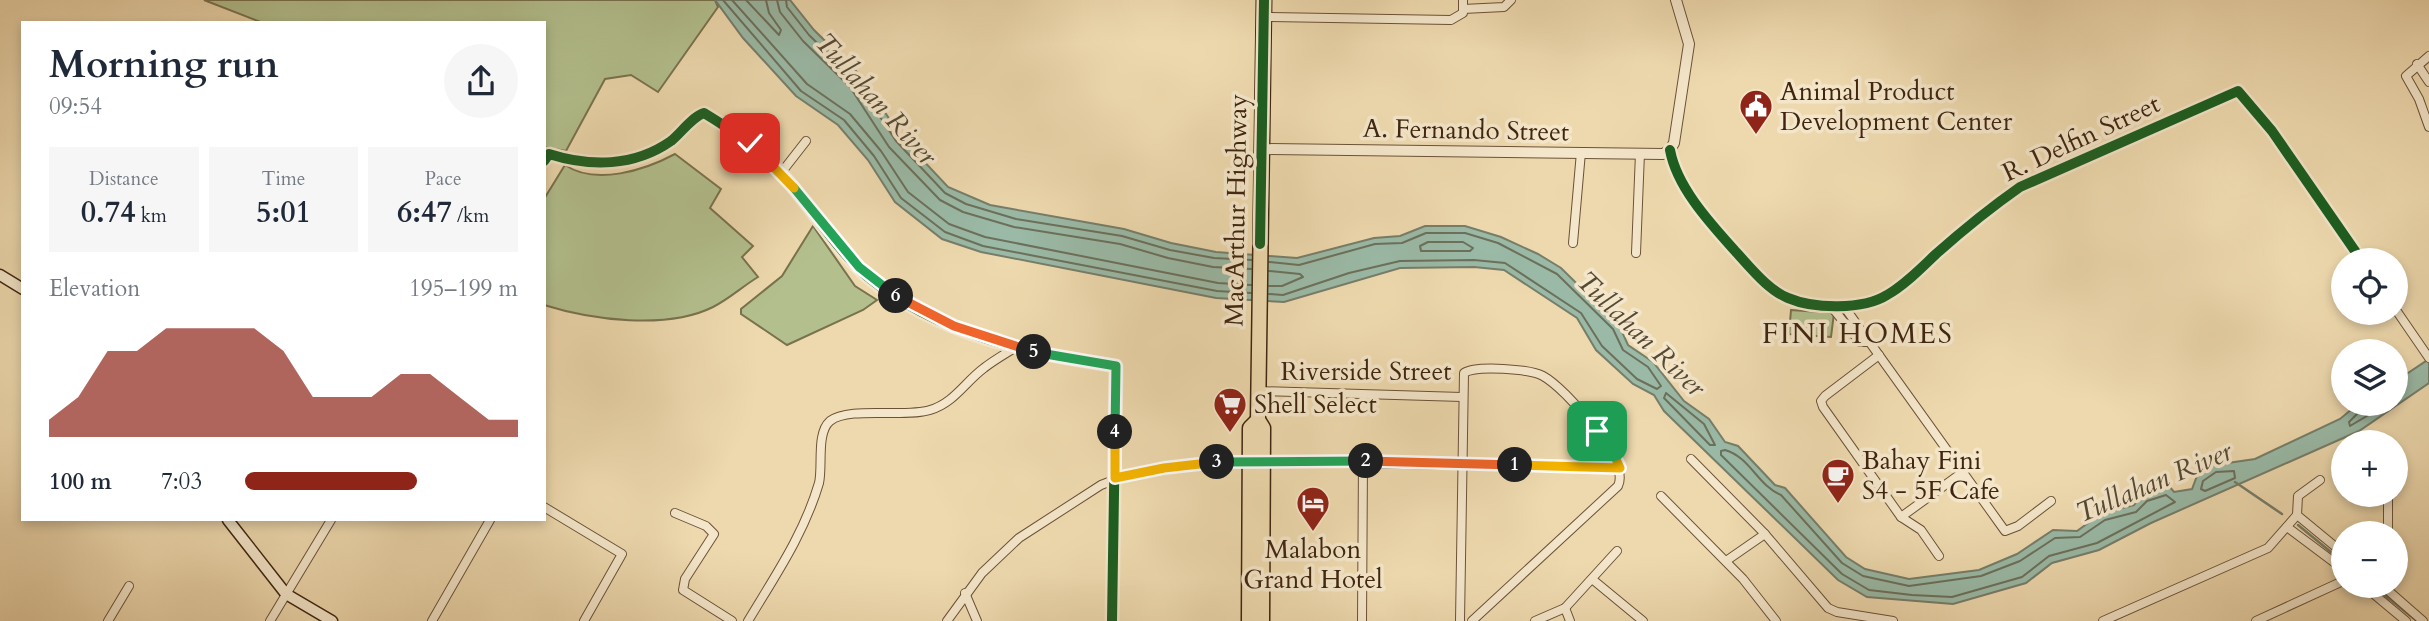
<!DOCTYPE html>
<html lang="en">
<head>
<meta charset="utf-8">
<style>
  :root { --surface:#fff; --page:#f6f6f7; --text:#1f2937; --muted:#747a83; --accent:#8f2418 }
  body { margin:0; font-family:Cardo,serif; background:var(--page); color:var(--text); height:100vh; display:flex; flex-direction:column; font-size:26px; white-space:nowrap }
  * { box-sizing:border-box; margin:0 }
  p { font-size:23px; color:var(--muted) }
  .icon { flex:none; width:38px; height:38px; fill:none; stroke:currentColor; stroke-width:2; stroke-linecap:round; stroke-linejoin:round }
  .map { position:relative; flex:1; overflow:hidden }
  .panel { position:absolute; left:21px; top:21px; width:525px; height:500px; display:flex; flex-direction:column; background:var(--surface); border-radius:0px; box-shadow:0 4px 10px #0003 }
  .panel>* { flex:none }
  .controls { position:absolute; left:2331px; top:248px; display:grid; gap:14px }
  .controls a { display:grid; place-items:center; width:77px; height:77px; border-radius:50%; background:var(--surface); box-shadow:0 4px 10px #0003; font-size:35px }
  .pin { position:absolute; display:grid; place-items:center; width:60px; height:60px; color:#fff; margin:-30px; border-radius:14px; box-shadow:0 4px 10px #0006 }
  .km { position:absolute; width:35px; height:35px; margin:-18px; border-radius:50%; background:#222; color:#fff; font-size:19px; line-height:35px; text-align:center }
  .round { display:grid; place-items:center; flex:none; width:74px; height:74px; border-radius:37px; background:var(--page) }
  .head { display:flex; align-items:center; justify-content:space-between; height:119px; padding:0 28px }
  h1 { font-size:38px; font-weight:600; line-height:52px }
  .figures { display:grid; grid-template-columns:repeat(3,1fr); gap:10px; height:119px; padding:7px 28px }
  .figures div { display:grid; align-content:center; border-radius:0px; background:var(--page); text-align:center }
  .figures b { font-size:30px; font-weight:600 }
  .figures small { font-size:19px; font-weight:400 }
  .figures p { font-size:19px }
  .chart { height:196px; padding:14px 28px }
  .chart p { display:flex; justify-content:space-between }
  .chart svg { width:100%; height:126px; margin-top:7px; fill:var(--accent); opacity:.7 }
  ul { padding:0 28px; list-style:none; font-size:23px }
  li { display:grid; grid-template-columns:112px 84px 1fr; align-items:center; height:52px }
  li i { height:18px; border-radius:9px; background:var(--accent) }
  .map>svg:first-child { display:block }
  .green { fill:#b3c08e; stroke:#79724e; stroke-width:2 }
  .water { fill:#9abaa7; stroke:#767e6a; stroke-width:2 }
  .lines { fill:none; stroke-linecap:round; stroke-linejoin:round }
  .shore { stroke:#6c705b; stroke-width:2 }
  .stream { stroke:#767e6a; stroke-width:2.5 }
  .minor-casing { stroke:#6b5237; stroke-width:10 }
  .tertiary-casing { stroke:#6b5237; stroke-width:12 }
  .secondary-casing { stroke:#3f250f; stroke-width:13 }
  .trunk-casing { stroke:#3f250f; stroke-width:17 }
  .minor { stroke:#f4e6ca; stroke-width:8 }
  .tertiary { stroke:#f4e6ca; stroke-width:10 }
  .secondary { stroke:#f4e6ca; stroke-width:10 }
  .trunk { stroke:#eed9ae; stroke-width:14 }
  .cycleway-casing { stroke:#f4e6ca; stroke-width:15 }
  .cycleway { stroke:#1b5e20; stroke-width:10 }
  .split-1-casing { stroke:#fff; stroke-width:14 }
  .split-2-casing { stroke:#fff; stroke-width:14 }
  .split-3-casing { stroke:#fff; stroke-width:14 }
  .split-4-casing { stroke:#fff; stroke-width:14 }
  .split-5-casing { stroke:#fff; stroke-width:14 }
  .split-6-casing { stroke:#fff; stroke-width:14 }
  .split-7-casing { stroke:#fff; stroke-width:14 }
  .split-8-casing { stroke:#fff; stroke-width:14 }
  .split-1 { stroke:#f5b400; stroke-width:9 }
  .split-2 { stroke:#f0652b; stroke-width:9 }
  .split-3 { stroke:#22a559; stroke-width:9 }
  .split-4 { stroke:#f5b400; stroke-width:9 }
  .split-5 { stroke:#22a559; stroke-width:9 }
  .split-6 { stroke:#f0652b; stroke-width:9 }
  .split-7 { stroke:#22a559; stroke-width:9 }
  .split-8 { stroke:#f5b400; stroke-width:9 }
  .labels { text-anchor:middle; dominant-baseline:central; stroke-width:7; stroke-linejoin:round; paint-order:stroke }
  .poi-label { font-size:26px; fill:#3f250f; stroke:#f4e6ca; text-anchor:start }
  .street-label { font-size:26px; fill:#3f250f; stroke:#f4e6ca }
  .water-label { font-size:28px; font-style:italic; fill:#564a35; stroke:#f4e6ca }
  .neighbourhood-label { font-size:28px; letter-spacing:2px; fill:#3f250f; stroke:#f4e6ca }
</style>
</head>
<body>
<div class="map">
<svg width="2429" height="621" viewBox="0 0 2429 621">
  <rect width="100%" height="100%" fill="#eed9ae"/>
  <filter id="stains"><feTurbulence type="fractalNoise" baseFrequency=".00286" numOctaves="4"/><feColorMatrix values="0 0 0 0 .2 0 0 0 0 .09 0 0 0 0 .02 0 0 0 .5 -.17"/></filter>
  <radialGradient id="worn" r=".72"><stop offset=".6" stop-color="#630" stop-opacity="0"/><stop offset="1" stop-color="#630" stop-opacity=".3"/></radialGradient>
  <!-- green -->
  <g class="green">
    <path d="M204 0H715L718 7 658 92 631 75 605 79 566 151 544 147V23H263Z"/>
    <path d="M675 154 721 189 710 208 753 246 742 257 758 277C743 286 729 299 713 307 667 330 592 320 544 305V199L565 165C596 186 645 170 675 154Z"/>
    <path d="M813 226 855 286 877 300 863 310 787 345 741 314V309L782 276Z"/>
    <path d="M1791 310 1834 313 1831 337 1789 334Z"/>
  </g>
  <!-- water -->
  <path class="water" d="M715 0H790L814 30 862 77 901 137 948 187 990 205 1124 229 1171 243 1216 252 1297 258 1374 238 1400 236 1425 226H1465L1501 237 1538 254 1561 268 1619 325 1628 345 1653 362 1684 401 1709 419 1725 442 1738 446 1775 485 1785 488 1846 557 1865 569 1909 579 1979 570 2017 554 2053 530 2077 531 2102 513 2134 505 2142 495 2169 486 2174 492 2192 489 2197 476 2214 465 2255 459 2340 419 2358 404H2396V381L2429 359V383L2359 431 2151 523 2099 550 2052 563 2026 583 1953 604 1867 597 1838 580 1664 411 1654 395 1633 384 1596 350 1577 318 1504 270 1474 267 1400 268 1284 302 1216 298 981 252 942 239 895 202 868 160 838 125 796 96 743 38Z"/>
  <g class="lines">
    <!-- shore -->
    <g class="shore">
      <path d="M723 0 801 91 844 120 874 156 901 198 945 232 983 246 1217 291 1251 293"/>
      <path d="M732 0 807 84 850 114 881 151 908 192 949 224 985 237 1218 283 1251 285"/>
      <path d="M746 0 779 35 781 30 769 13 766 0"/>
      <path d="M777 0 780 12 803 41 850 87 889 147 940 200 963 212 1014 227 1120 244 1168 258 1213 267 1251 269"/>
      <path d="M786 0 787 7 809 35 857 82 896 141 945 193 966 204 1016 219 1122 236 1170 250 1214 258 1252 260"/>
      <path d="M1428 242H1463L1473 248 1470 251H1421L1420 246Z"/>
      <path d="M1269 286H1282L1303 277 1300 274 1269 271"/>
      <path d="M1269 294 1283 295 1349 273 1400 261 1474 260 1505 263 1581 313 1602 346 1637 379 1657 389 1661 386 1648 367 1623 350 1613 329 1557 274 1498 243 1465 233H1426L1402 243 1375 244 1299 265 1269 262"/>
      <path d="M1666 393 1704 424 1715 445H1710L1664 398Z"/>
      <path d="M2362 404 2360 411 2349 422 2350 426 2387 404"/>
      <path d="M1725 450C1750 457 1758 486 1781 495L1842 563 1863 576 1909 586 1981 576 2020 561 2055 538 2080 537 2105 520 2136 512 2147 501 2166 495 2175 502 2097 543 2049 556 2022 577 1952 597 1912 595 1869 590 1842 574 1721 455V451Z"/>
      <path d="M2234 471 2235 478 2205 491 2201 489 2203 481 2216 472Z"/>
    </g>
    <!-- stream -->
    <g class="stream">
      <path d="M2235 482 2282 514"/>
      <path d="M2298 525 2343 562"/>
      <path d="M2373 586 2417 621"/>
    </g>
    <defs>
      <g id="minor">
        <path d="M1463 9 1504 7 1511 0"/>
        <path d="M1264 17 1451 20 1463 13V0"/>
        <path d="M2429 56 2406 76 2419 99 2429 127"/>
        <path d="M2417 64 2429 82"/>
        <path d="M1670 150C1677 188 1711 224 1736 252 1751 268 1768 290 1788 298 1814 309 1863 310 1887 295 1905 285 1921 268 1936 254 1963 230 1990 208 2020 187L2238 91 2272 131 2362 261"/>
        <path d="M544 161 549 154C590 167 634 167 671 141 681 133 692 117 704 113 727 127 749 141 768 159 805 195 830 244 868 277 937 334 1030 354 1116 366L1112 621"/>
        <path d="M781 173 806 141"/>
        <path d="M1573 243 1581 152"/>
        <path d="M1636 253 1640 153"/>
        <path d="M1830 305 1860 342H1867"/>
        <path d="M1843 305 2005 531 2018 526 2051 501"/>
        <path d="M2396 310 2429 358"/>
        <path d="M1879 355 1825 396 1821 401 1823 407 1901 517 1921 530 1939 556"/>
        <path d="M1258 391 1462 397"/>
        <path d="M1691 459 1764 533 1828 608 1837 612 1893 621"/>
        <path d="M2320 480 2298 496 2297 515 2343 553"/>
        <path d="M2388 495V534"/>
        <path d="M1661 496 1743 579 1776 621"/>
        <path d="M544 507 622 554 584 621"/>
        <path d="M675 513 706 526 714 534 685 579 683 590 732 621"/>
        <path d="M1901 517 1963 472"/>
        <path d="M2287 527 2343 569"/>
        <path d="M1726 561 1765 534"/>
        <path d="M1592 579 1643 621"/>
        <path d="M2364 586 2406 621"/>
        <path d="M2383 586 2423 621"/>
        <path d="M965 593 977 621"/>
        <path d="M1565 608 1570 621"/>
        <path d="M108 621 129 586"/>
        <path d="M270 621 331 520"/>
        <path d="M432 621 490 520"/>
        <path d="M748 621C775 576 804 534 819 483 823 466 816 433 830 421 849 406 904 418 930 410 954 403 965 382 984 368 994 360 1005 354 1016 347"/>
        <path d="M947 621 982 573 1019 538 1101 485 1132 473 1236 461 1620 468"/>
        <path d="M1362 621 1363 461"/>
        <path d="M1460 621 1464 373C1476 365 1530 369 1543 376 1565 388 1631 460 1618 486L1472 621"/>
        <path d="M1535 621 1565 608 1617 551"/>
        <path d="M2103 621 2268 548 2297 515"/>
        <path d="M2256 621 2343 581"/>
      </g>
      <path id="tertiary" d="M1260 149 1663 154 1670 150 1674 143 1689 44 1676 0"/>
      <g id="secondary">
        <path d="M0 275 23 289"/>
        <path d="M228 520 286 594 332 621"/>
      </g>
      <g id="trunk">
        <path d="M1249 621 1250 428 1258 420"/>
        <path d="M1262 621 1263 428 1258 420 1264 0"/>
      </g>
    </defs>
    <!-- minor casing -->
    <use href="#minor" class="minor-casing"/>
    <!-- tertiary casing -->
    <use href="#tertiary" class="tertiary-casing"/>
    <!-- secondary casing -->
    <use href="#secondary" class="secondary-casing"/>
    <!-- trunk casing -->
    <use href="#trunk" class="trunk-casing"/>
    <!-- minor -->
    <use href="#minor" class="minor"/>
    <!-- tertiary -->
    <use href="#tertiary" class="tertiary"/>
    <!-- secondary -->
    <use href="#secondary" class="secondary"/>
    <!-- trunk -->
    <use href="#trunk" class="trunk"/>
    <defs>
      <g id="cycleway">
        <path d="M1670 150C1677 188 1711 224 1736 252 1751 268 1768 290 1788 298 1814 309 1863 310 1887 295 1905 285 1921 268 1936 254 1963 230 1990 208 2020 187L2238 91 2272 131 2362 261"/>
        <path d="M544 161 549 154C590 167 634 167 671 141 681 133 692 117 704 113 727 127 749 141 768 159 805 195 830 244 868 277 937 334 1030 354 1116 366L1112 621"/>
        <path d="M1260 244 1264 0"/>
      </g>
    </defs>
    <!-- cycleway casing -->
    <use href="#cycleway" class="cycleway-casing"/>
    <!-- cycleway -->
    <use href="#cycleway" class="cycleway"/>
  </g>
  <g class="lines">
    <defs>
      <path id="split-1" d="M1515 465 1620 468 1610 446 1597 431"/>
      <path id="split-2" d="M1366 461 1515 465"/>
      <path id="split-3" d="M1217 462 1366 461"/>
      <path id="split-4" d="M1115 432V478L1164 468 1217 462"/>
      <path id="split-5" d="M1034 352 1116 366 1115 432"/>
      <path id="split-6" d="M896 296 954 326 1034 352"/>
      <path id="split-7" d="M794 188 859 267 896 296"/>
      <path id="split-8" d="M750 143 794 188"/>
    </defs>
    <!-- split-1 casing -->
    <use href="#split-1" class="split-1-casing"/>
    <!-- split-2 casing -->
    <use href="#split-2" class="split-2-casing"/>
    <!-- split-3 casing -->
    <use href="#split-3" class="split-3-casing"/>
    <!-- split-4 casing -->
    <use href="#split-4" class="split-4-casing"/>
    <!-- split-5 casing -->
    <use href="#split-5" class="split-5-casing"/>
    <!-- split-6 casing -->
    <use href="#split-6" class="split-6-casing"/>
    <!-- split-7 casing -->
    <use href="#split-7" class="split-7-casing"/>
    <!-- split-8 casing -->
    <use href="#split-8" class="split-8-casing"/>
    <!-- split-1 -->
    <use href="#split-1" class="split-1"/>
    <!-- split-2 -->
    <use href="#split-2" class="split-2"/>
    <!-- split-3 -->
    <use href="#split-3" class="split-3"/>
    <!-- split-4 -->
    <use href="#split-4" class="split-4"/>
    <!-- split-5 -->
    <use href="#split-5" class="split-5"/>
    <!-- split-6 -->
    <use href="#split-6" class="split-6"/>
    <!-- split-7 -->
    <use href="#split-7" class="split-7"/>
    <!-- split-8 -->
    <use href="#split-8" class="split-8"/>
  </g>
  <!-- icons -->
  <defs>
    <symbol id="civic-pin" viewBox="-11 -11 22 30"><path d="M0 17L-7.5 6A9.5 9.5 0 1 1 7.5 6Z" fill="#8f2418" stroke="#f4e6ca"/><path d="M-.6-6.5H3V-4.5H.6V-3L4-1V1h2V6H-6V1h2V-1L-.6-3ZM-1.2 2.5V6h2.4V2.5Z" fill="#fff"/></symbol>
    <symbol id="supermarket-pin" viewBox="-11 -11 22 30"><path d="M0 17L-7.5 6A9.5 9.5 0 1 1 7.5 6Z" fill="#8f2418" stroke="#f4e6ca"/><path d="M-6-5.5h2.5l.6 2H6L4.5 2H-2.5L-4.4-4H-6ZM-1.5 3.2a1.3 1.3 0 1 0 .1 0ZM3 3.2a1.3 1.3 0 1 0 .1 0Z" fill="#fff"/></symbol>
    <symbol id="cafe-pin" viewBox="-11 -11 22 30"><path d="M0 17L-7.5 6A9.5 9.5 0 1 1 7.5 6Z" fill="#8f2418" stroke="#f4e6ca"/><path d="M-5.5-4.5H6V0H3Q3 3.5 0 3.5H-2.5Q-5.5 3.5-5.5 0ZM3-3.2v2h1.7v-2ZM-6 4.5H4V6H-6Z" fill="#fff"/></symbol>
    <symbol id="hotel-pin" viewBox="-11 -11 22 30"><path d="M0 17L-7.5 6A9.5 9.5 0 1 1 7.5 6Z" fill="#8f2418" stroke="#f4e6ca"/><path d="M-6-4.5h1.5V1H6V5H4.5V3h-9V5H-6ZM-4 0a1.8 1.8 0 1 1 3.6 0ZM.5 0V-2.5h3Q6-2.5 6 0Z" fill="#fff"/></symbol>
  </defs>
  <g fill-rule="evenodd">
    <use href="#civic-pin" x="1737" y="87" width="38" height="52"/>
    <use href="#supermarket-pin" x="1211" y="385" width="38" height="52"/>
    <use href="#cafe-pin" x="1819" y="456" width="38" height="52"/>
    <use href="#hotel-pin" x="1294" y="484" width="38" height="52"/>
  </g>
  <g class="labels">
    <!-- poi labels -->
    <g class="poi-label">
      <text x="1780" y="91">Animal Product<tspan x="1780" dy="30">Development Center</tspan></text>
      <text x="1254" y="404">Shell Select</text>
      <text x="1862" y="460">Bahay Fini<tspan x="1862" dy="30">S4 - 5F Cafe</tspan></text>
      <text x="1313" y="549" text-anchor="middle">Malabon<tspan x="1313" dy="30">Grand Hotel</tspan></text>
    </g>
    <!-- street labels -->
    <g class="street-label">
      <text transform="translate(1466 130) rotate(1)">A. Fernando Street</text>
      <text transform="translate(2081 138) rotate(-25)">R. Delfin Street</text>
      <text transform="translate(1236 210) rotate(-89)">MacArthur Highway</text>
      <text x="1366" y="371">Riverside Street</text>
    </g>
    <!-- water labels -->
    <g class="water-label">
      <text transform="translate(876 99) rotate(48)">Tullahan River</text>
      <text transform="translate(1641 334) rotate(44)">Tullahan River</text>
      <text transform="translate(2154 482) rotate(-23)">Tullahan River</text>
    </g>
    <!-- neighbourhood labels -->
    <g class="neighbourhood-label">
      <text x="1858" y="334">FINI HOMES</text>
    </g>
  </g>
  <rect width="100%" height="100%" filter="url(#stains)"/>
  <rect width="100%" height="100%" fill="url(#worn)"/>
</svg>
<div class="controls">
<a><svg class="icon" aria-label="locate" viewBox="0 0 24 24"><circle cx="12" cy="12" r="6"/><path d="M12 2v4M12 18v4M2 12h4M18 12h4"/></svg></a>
<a><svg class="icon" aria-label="layers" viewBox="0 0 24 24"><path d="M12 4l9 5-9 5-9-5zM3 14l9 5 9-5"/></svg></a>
<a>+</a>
<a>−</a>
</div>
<div class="pin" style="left:1597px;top:431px;background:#1e9e55"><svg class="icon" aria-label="arrive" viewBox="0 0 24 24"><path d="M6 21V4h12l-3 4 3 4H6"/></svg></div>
<div class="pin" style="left:750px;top:143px;background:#d93025"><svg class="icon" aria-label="check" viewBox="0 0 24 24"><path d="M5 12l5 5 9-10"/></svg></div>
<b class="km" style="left:1515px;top:465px">1</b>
<b class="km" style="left:1366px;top:461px">2</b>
<b class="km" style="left:1217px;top:462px">3</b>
<b class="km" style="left:1115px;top:432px">4</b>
<b class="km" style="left:1034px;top:352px">5</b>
<b class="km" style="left:896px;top:296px">6</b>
<section class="panel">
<div class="head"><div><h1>Morning run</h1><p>09:54</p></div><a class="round"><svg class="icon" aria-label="share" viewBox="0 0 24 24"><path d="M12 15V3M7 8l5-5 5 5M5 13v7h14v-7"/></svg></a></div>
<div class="figures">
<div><p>Distance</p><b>0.74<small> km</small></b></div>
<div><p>Time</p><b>5:01</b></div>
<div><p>Pace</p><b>6:47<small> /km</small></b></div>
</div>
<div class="chart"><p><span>Elevation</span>195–199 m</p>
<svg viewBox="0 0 160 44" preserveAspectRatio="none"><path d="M0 44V38L10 30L20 14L30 14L40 6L50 6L60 6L70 6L80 14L90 30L100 30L110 30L120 22L130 22L140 30L150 38L160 38V44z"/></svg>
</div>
<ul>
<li><b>100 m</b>7:03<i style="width:63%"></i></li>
</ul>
</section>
</div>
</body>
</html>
